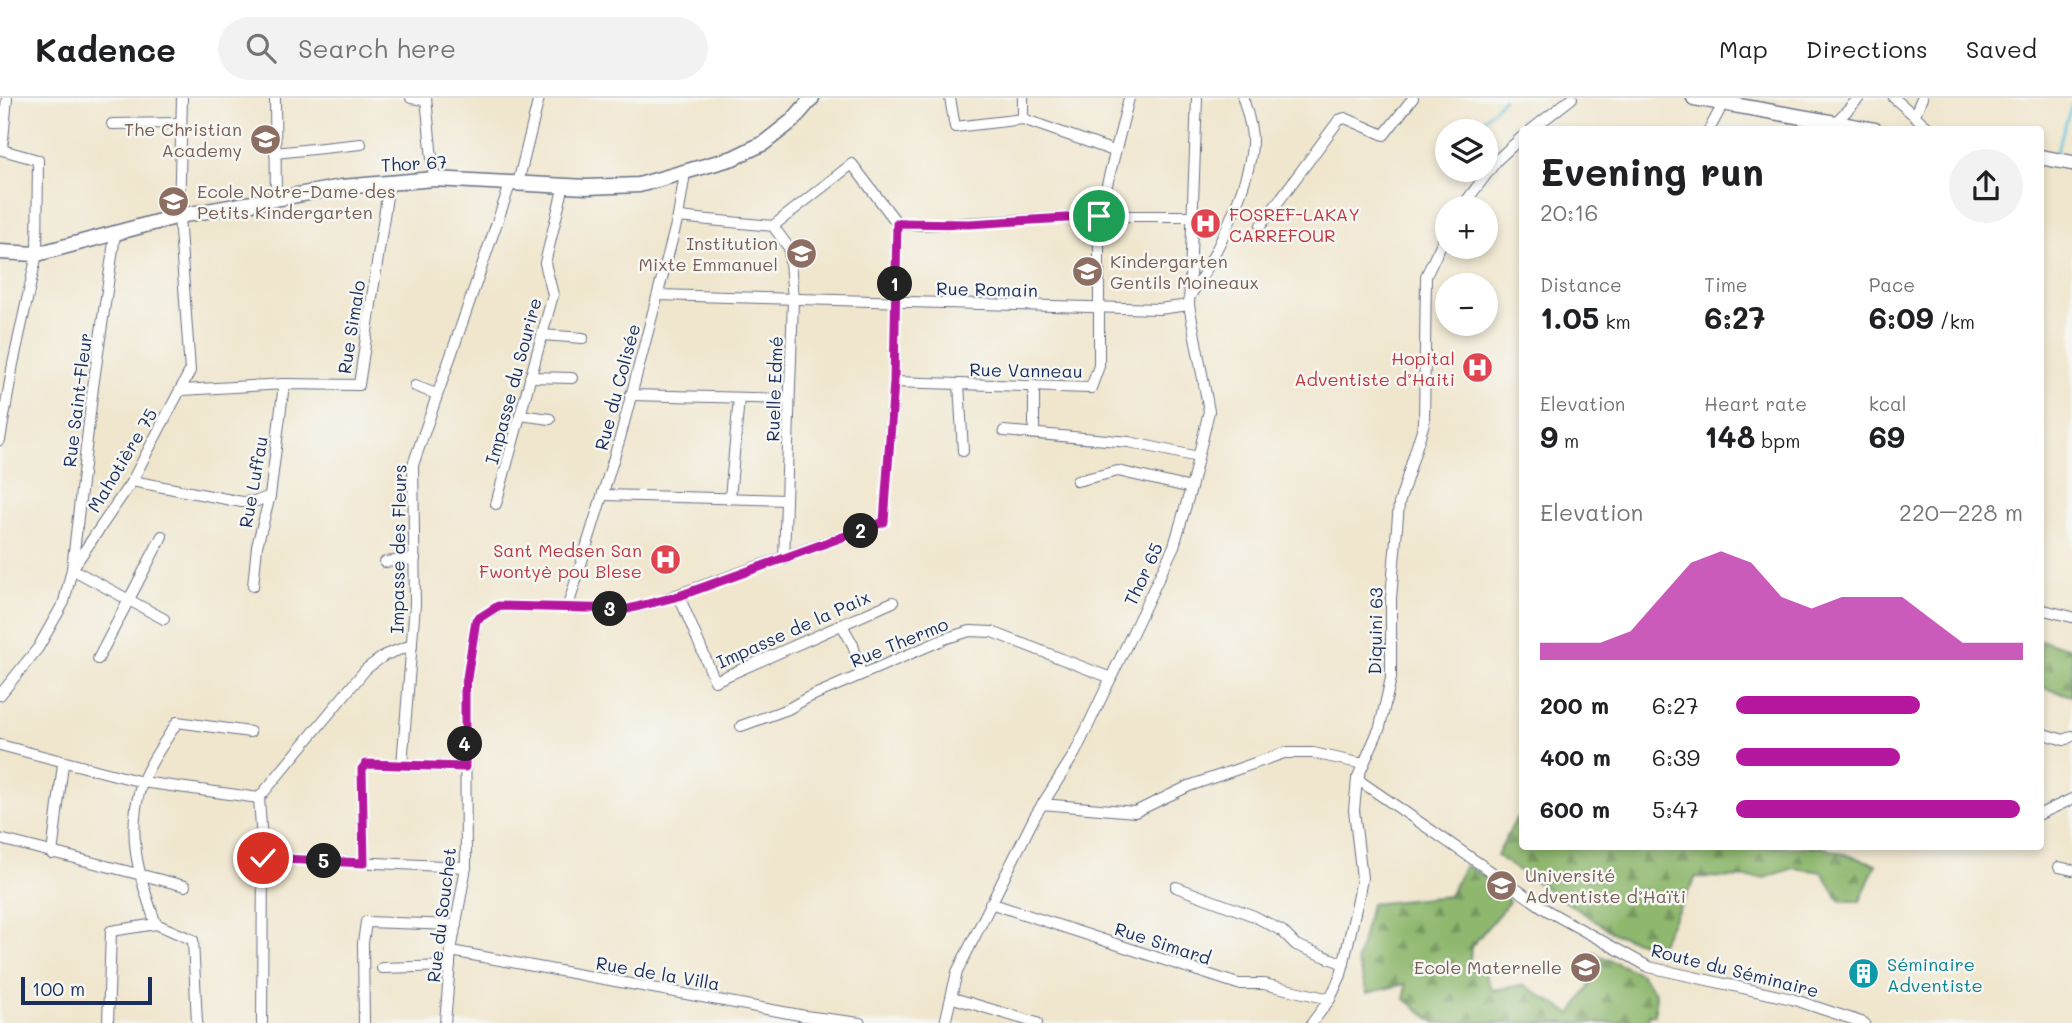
<!DOCTYPE html>
<html lang="en">
<head>
<meta charset="utf-8">
<style>
  :root { --surface:#fff; --page:#f2f2f2; --text:#202124; --muted:#757577; --line:#e0e0e0; --accent:#b5179e }
  body { margin:0; font-family:Mali,sans-serif; background:var(--page); color:var(--text); height:100vh; display:flex; flex-direction:column; font-size:26px; white-space:nowrap }
  * { box-sizing:border-box; margin:0 }
  p { font-size:23px; color:var(--muted) }
  .icon { flex:none; width:38px; height:38px; fill:none; stroke:currentColor; stroke-width:2; stroke-linecap:round; stroke-linejoin:round }
  .map { position:relative; flex:1; overflow:hidden }
  .details { position:absolute; left:1519px; top:28px; width:525px; height:724px; display:flex; flex-direction:column; background:var(--surface); border-radius:7px; box-shadow:0 4px 10px #0003 }
  .details>* { flex:none }
  .fabs { position:absolute; left:1435px; top:21px; display:grid; gap:14px }
  .fabs a { display:grid; place-items:center; width:63px; height:63px; border-radius:50%; background:var(--surface); box-shadow:0 4px 10px #0003; font-size:35px }
  .scale { position:absolute; left:21px; bottom:18px; width:131px; box-sizing:border-box; padding-left:7px; border:4px solid #1b2f5e; border-top:0; font-size:19px; line-height:24px; white-space:nowrap; color:#1b2f5e; -webkit-text-stroke:5px #f6f6f2; paint-order:stroke }
  .pin { position:absolute; display:grid; place-items:center; width:60px; height:60px; color:#fff; margin:-30px; border:4px solid #fff; border-radius:50%; box-shadow:0 2px 7px #0007 }
  .km { position:absolute; width:35px; height:35px; margin:-18px; border-radius:50%; background:#222; color:#fff; font-size:19px; line-height:35px; text-align:center }
  .round { display:grid; place-items:center; flex:none; width:74px; height:74px; border-radius:37px; background:var(--page) }
  .overview { display:flex; align-items:center; justify-content:space-between; height:119px; padding:0 21px }
  h1 { font-size:38px; font-weight:700; line-height:52px }
  .figures { display:grid; grid-template-columns:repeat(3,1fr); gap:10px; height:119px; padding:7px 21px }
  .figures div { display:grid; align-content:center }
  .figures b { font-size:30px; font-weight:700 }
  .figures small { font-size:19px; font-weight:400 }
  .figures p { font-size:19px }
  .chart { height:196px; padding:14px 21px }
  .chart p { display:flex; justify-content:space-between }
  .chart svg { width:100%; height:126px; margin-top:7px; fill:var(--accent); opacity:.7 }
  ul { padding:0 21px; list-style:none; font-size:23px }
  li { display:grid; grid-template-columns:112px 84px 1fr; align-items:center; height:52px }
  li i { height:18px; border-radius:9px; background:var(--accent) }
  header { display:flex; align-items:center; gap:42px; box-sizing:border-box; height:98px; padding:0 35px; background:var(--surface); border-bottom:2px solid var(--line) }
  header strong { font-size:33px }
  nav { display:flex; gap:38px; margin-inline-start:auto; font-size:24px }
  .search { width:490px; height:63px; background:var(--page); display:flex; align-items:center; gap:18px; box-sizing:border-box; padding:0 24px; border-radius:38px; color:var(--muted); font-size:26px }
  .map>svg:first-child { display:block }
  .forest { fill:url(#forest-firs); stroke:#557466; stroke-width:2 }
  .lines { fill:none; stroke-linecap:round; stroke-linejoin:round }
  .stream { stroke:#5ec3db; stroke-width:2.5 }
  .street-casing { stroke:#666f85; stroke-width:12 }
  .secondary-casing { stroke:#666f85; stroke-width:17 }
  .primary-casing { stroke:#666f85; stroke-width:17 }
  .street { stroke:#fff; stroke-width:10 }
  .secondary { stroke:#fff; stroke-width:14 }
  .primary { stroke:#fff; stroke-width:14 }
  .route-casing { stroke:#fff; stroke-width:14 }
  .route { stroke:#b5179e; stroke-width:9 }
  .labels { text-anchor:middle; dominant-baseline:central; stroke-width:5; stroke-linejoin:round; paint-order:stroke }
  .education-label { font-size:18px; fill:#785e54; stroke:#f6f6f2; text-anchor:end }
  .street-label { font-size:18px; fill:#1b2f5e; stroke:#f6f6f2 }
  .health-label { font-size:18px; fill:#be3a42; stroke:#f6f6f2; text-anchor:end }
  .culture-label { font-size:18px; fill:#0d838f; stroke:#f6f6f2; text-anchor:start }
</style>
</head>
<body>
<header>
<strong>Kadence</strong>
<div class="search"><svg class="icon" aria-label="search" viewBox="0 0 24 24"><circle cx="10" cy="10" r="6"/><path d="M15 15l6 6"/></svg>Search here</div>
<nav><a>Map</a><a>Directions</a><a>Saved</a></nav>
</header>
<div class="map">
<svg width="2072" height="925" viewBox="0 0 2072 925">
  <defs>
    <pattern id="forest-firs" width="22" height="20" patternUnits="userSpaceOnUse" patternTransform="scale(1.75)"><rect width="22" height="20" fill="#8fb86e"/><path d="M5 1l3.5 6h-7zM16 11l3.5 6h-7z" fill="#74965e"/></pattern>
  </defs>
  <rect width="100%" height="100%" fill="#f6f6f2"/>
  <filter id="ink" filterUnits="userSpaceOnUse"><feTurbulence type="fractalNoise" baseFrequency=".0143" numOctaves="2"/><feDisplacementMap in="SourceGraphic" scale="14" xChannelSelector="R" yChannelSelector="G"/><feConvolveMatrix kernelMatrix="1 2 1 2 8 2 1 2 1" color-interpolation-filters="sRGB"/></filter>
  <filter id="wash" filterUnits="userSpaceOnUse"><feTurbulence type="fractalNoise" baseFrequency=".00686" numOctaves="4" result="noise"/><feDisplacementMap in="SourceGraphic" scale="28" xChannelSelector="R" yChannelSelector="G"/><feGaussianBlur stdDeviation="1.57" result="paint"/><feColorMatrix in="noise" values="0 0 0 0 0 0 0 0 0 0 0 0 0 0 0 0 0 1.4 0 .05"/><feComposite in="paint" operator="in"/></filter>
  <g filter="url(#wash)">
    <rect width="100%" height="100%" fill="#f0e6cd"/>
    <!-- forest -->
    <g class="forest">
      <path d="M2040 542 2072 551V598L2041 589Z"/>
      <path d="M1522 717V749H1821L1876 766 1860 803H1840L1822 774 1794 770 1764 780 1696 779 1658 850 1615 836 1497 758 1516 721Z"/>
      <path d="M1465 767 1498 786 1509 804 1471 849 1469 871 1483 872 1492 892 1524 887 1571 916 1589 889 1594 855 1641 876 1656 896 1655 917 1649 916 1647 925H1436L1405 901V886L1367 895 1357 863 1371 806 1449 798Z"/>
    </g>
    <g class="lines">
      <!-- stream -->
      <g class="stream">
        <path d="M1473 33 1504 0"/>
        <path d="M2056 55 2072 6"/>
      </g>
    </g>
  </g>
  <g filter="url(#ink)">
    <g class="lines">
      <defs>
        <g id="street">
          <path d="M275 0 276 102"/>
          <path d="M411 0 425 2"/>
          <path d="M426 0 434 81"/>
          <path d="M950 0 955 29 1023 21 1114 53"/>
          <path d="M1894 0 1931 32"/>
          <path d="M1915 16 1922 0"/>
          <path d="M1023 21V0"/>
          <path d="M1835 25 1859 0"/>
          <path d="M112 26 181 25"/>
          <path d="M1531 32 1572 0"/>
          <path d="M1709 32 1723 6"/>
          <path d="M275 55 361 46"/>
          <path d="M518 85 539 0"/>
          <path d="M1461 110 1498 61 1522 39"/>
          <path d="M678 119 773 128 852 66 897 125 923 127 1099 118H1192"/>
          <path d="M1261 127 1339 22 1345 20 1384 37 1413 0"/>
          <path d="M773 128 789 150 793 202 784 461"/>
          <path d="M115 137 93 289 72 471 164 521"/>
          <path d="M658 197 1159 211 1189 207"/>
          <path d="M1190 198C1212 166 1253 82 1252 42 1252 28 1247 14 1243 0"/>
          <path d="M542 237 583 240"/>
          <path d="M530 279 572 280"/>
          <path d="M894 284 959 286 963 353"/>
          <path d="M959 286 1091 290 1099 268V118L1129 0"/>
          <path d="M415 288 436 296"/>
          <path d="M182 292 284 286 359 287 389 85"/>
          <path d="M630 297 788 301"/>
          <path d="M520 317 550 321"/>
          <path d="M1004 333 1129 344 1198 359"/>
          <path d="M1034 333V288"/>
          <path d="M0 342 13 266 37 156 38 62 2 52 7 0"/>
          <path d="M132 383 242 404 257 403 270 398"/>
          <path d="M1077 383 1118 373 1191 390"/>
          <path d="M604 397 786 402"/>
          <path d="M730 400 739 300"/>
          <path d="M496 406 553 197 545 165 564 87"/>
          <path d="M385 464 415 461"/>
          <path d="M253 488 257 448 270 398 284 286"/>
          <path d="M679 498 715 583 893 504"/>
          <path d="M568 508 620 340 678 119 685 75"/>
          <path d="M2040 511 2072 519"/>
          <path d="M842 527 853 547 861 576"/>
          <path d="M98 561 162 438"/>
          <path d="M0 597 38 550 64 504 72 471 132 383 190 273 179 118 182 0"/>
          <path d="M741 628 788 611 807 600 947 540 970 533 992 534 1111 580"/>
          <path d="M2040 635 2064 642 2072 638"/>
          <path d="M0 647 142 684 259 700 263 760 262 925"/>
          <path d="M402 667 415 506 413 367 511 84"/>
          <path d="M1357 681 1548 813 1649 869 1792 901 1864 925"/>
          <path d="M259 700 366 571 385 557 412 547"/>
          <path d="M1042 706 1135 714 1189 688 1284 655H1313L1363 666"/>
          <path d="M2040 716 2072 701"/>
          <path d="M0 741 185 788"/>
          <path d="M52 756 63 666"/>
          <path d="M263 760 466 769"/>
          <path d="M364 764 362 671 366 666 465 669"/>
          <path d="M2059 769 2072 772"/>
          <path d="M1176 789 1254 818 1282 833 1296 847 1344 866"/>
          <path d="M990 805 1238 886H1264L1330 901"/>
          <path d="M156 826C139 779 125 735 142 685 149 664 166 643 177 624L250 634"/>
          <path d="M451 853 805 918 860 925"/>
          <path d="M382 870 450 868"/>
          <path d="M953 900 1037 925"/>
          <path d="M108 925 111 833 156 826 193 842 197 925"/>
          <path d="M364 925 363 845 366 824 456 827"/>
          <path d="M445 925 451 853 466 769 465 593 476 522 498 508 628 511 654 505 884 424 894 284 897 125"/>
          <path d="M945 925 957 874 1035 718 1075 655 1174 448 1191 390 1209 313 1189 207 1197 0"/>
          <path d="M1312 925 1330 901 1341 877 1359 797 1362 780 1354 712 1357 681 1380 629 1391 580V500L1399 406 1424 325 1426 178 1447 134"/>
        </g>
        <path id="secondary" d="M0 154 37 156 179 118 342 89 434 81 587 89 639 87 733 60 764 45 792 23 812 0"/>
        <g id="primary">
          <path d="M1694 0 1875 32"/>
          <path d="M2040 59 2072 65"/>
        </g>
      </defs>
      <!-- street casing -->
      <use href="#street" class="street-casing"/>
      <!-- secondary casing -->
      <use href="#secondary" class="secondary-casing"/>
      <!-- primary casing -->
      <use href="#primary" class="primary-casing"/>
      <!-- street -->
      <use href="#street" class="street"/>
      <!-- secondary -->
      <use href="#secondary" class="secondary"/>
      <!-- primary -->
      <use href="#primary" class="primary"/>
    </g>
  </g>
  <g class="lines" filter="url(#ink)">
    <defs>
      <path id="route" d="M263 760 364 765 362 671 366 666 465 669V593L476 522 498 508 628 511 679 498 884 424 894 284 897 125 969 126 1099 118"/>
    </defs>
    <!-- route casing -->
    <use href="#route" class="route-casing"/>
    <!-- route -->
    <use href="#route" class="route"/>
  </g>
  <!-- icons -->
  <defs>
    <symbol id="school-disc" viewBox="-11 -11 22 22"><circle r="9.5" fill="#8d6e63" stroke="#f6f6f2"/><path d="M0-5L7-2L0 1L-7-2ZM-4 1L0 2.5L4 1V4Q0 6-4 4Z" fill="#fff"/></symbol>
    <symbol id="hospital-disc" viewBox="-11 -11 22 22"><circle r="9.5" fill="#e0444e" stroke="#f6f6f2"/><path d="M-5-5h3v3.5h4V-5h3V5h-3V1.5h-4V5h-3Z" fill="#fff"/></symbol>
    <symbol id="building-disc" viewBox="-11 -11 22 22"><circle r="9.5" fill="#0f9aa8" stroke="#f6f6f2"/><path d="M-4-6H4V6H1V3H-1V6H-4ZM-2.5-4.3h1.7v1.8h-1.7ZM.8-4.3h1.7v1.8H.8ZM-2.5-1h1.7V.8h-1.7ZM.8-1h1.7V.8H.8Z" fill="#fff"/></symbol>
  </defs>
  <g fill-rule="evenodd">
    <use href="#school-disc" x="248" y="24" width="35" height="35"/>
    <use href="#school-disc" x="156" y="86" width="35" height="35"/>
    <use href="#hospital-disc" x="1188" y="108" width="35" height="35"/>
    <use href="#school-disc" x="784" y="138" width="35" height="35"/>
    <use href="#school-disc" x="1070" y="156" width="35" height="35"/>
    <use href="#hospital-disc" x="1460" y="252" width="35" height="35"/>
    <use href="#hospital-disc" x="648" y="444" width="35" height="35"/>
    <use href="#school-disc" x="1484" y="770" width="35" height="35"/>
    <use href="#school-disc" x="1568" y="852" width="35" height="35"/>
    <use href="#building-disc" x="1846" y="858" width="35" height="35"/>
  </g>
  <g class="labels">
    <!-- education labels -->
    <g class="education-label">
      <text x="242" y="31">The Christian<tspan x="242" dy="21">Academy</tspan></text>
      <text x="197" y="93" text-anchor="start">Ecole Notre-Dame des<tspan x="197" dy="21">Petits Kindergarten</tspan></text>
      <text x="778" y="145">Institution<tspan x="778" dy="21">Mixte Emmanuel</tspan></text>
      <text x="1110" y="163" text-anchor="start">Kindergarten<tspan x="1110" dy="21">Gentils Moineaux</tspan></text>
      <text x="1525" y="777" text-anchor="start">Université<tspan x="1525" dy="21">Adventiste d’Haïti</tspan></text>
      <text x="1562" y="869">Ecole Maternelle</text>
    </g>
    <!-- street labels -->
    <g class="street-label">
      <text transform="translate(414 65) rotate(-3)">Thor 67</text>
      <text transform="translate(987 191) rotate(1)">Rue Romain</text>
      <text transform="translate(351 229) rotate(-81)">Rue Simalo</text>
      <text transform="translate(1026 272) rotate(1)">Rue Vanneau</text>
      <text transform="translate(513 283) rotate(-75)">Impasse du Sourire</text>
      <text transform="translate(617 289) rotate(-75)">Rue du Colisée</text>
      <text transform="translate(774 291) rotate(-88)">Ruelle Edmé</text>
      <text transform="translate(77 302) rotate(-83)">Rue Saint-Fleur</text>
      <text transform="translate(122 362) rotate(-59)">Mahotière 75</text>
      <text transform="translate(253 384) rotate(-80)">Rue Luffau</text>
      <text transform="translate(398 451) rotate(-89)">Impasse des Fleurs</text>
      <text transform="translate(1143 476) rotate(-65)">Thor 65</text>
      <text transform="translate(793 531) rotate(-24)">Impasse de la Paix</text>
      <text transform="translate(1375 533) rotate(-89)">Diquini 63</text>
      <text transform="translate(899 544) rotate(-22)">Rue Thermo</text>
      <text transform="translate(441 817) rotate(-83)">Rue du Souchet</text>
      <text transform="translate(1163 845) rotate(18)">Rue Simard</text>
      <text transform="translate(1735 872) rotate(14)">Route du Séminaire</text>
      <text transform="translate(658 875) rotate(10)">Rue de la Villa</text>
    </g>
    <!-- health labels -->
    <g class="health-label">
      <text x="1229" y="116" text-anchor="start">FOSREF-LAKAY<tspan x="1229" dy="21">CARREFOUR</tspan></text>
      <text x="1455" y="260">Hopital<tspan x="1455" dy="21">Adventiste d’Haiti</tspan></text>
      <text x="642" y="452">Sant Medsen San<tspan x="642" dy="21">Fwontyè pou Blese</tspan></text>
    </g>
    <!-- culture labels -->
    <g class="culture-label">
      <text x="1887" y="866">Séminaire<tspan x="1887" dy="21">Adventiste</tspan></text>
    </g>
  </g>
</svg>
<div class="fabs">
<a><svg class="icon" aria-label="layers" viewBox="0 0 24 24"><path d="M12 4l9 5-9 5-9-5zM3 14l9 5 9-5"/></svg></a>
<a>+</a>
<a>−</a>
</div>
<div class="scale">100 m</div>
<div class="pin" style="left:1099px;top:118px;background:#1e9e55"><svg class="icon" aria-label="arrive" viewBox="0 0 24 24"><path d="M6 21V4h12l-3 4 3 4H6"/></svg></div>
<div class="pin" style="left:263px;top:760px;background:#d93025"><svg class="icon" aria-label="check" viewBox="0 0 24 24"><path d="M5 12l5 5 9-10"/></svg></div>
<b class="km" style="left:895px;top:186px">1</b>
<b class="km" style="left:861px;top:433px">2</b>
<b class="km" style="left:610px;top:511px">3</b>
<b class="km" style="left:465px;top:646px">4</b>
<b class="km" style="left:324px;top:763px">5</b>
<section class="details">
<div class="overview"><div><h1>Evening run</h1><p>20:16</p></div><a class="round"><svg class="icon" aria-label="share" viewBox="0 0 24 24"><path d="M12 15V3M7 8l5-5 5 5M5 13v7h14v-7"/></svg></a></div>
<div class="figures">
<div><p>Distance</p><b>1.05<small> km</small></b></div>
<div><p>Time</p><b>6:27</b></div>
<div><p>Pace</p><b>6:09<small> /km</small></b></div>
</div>
<div class="figures">
<div><p>Elevation</p><b>9<small> m</small></b></div>
<div><p>Heart rate</p><b>148<small> bpm</small></b></div>
<div><p>kcal</p><b>69</b></div>
</div>
<div class="chart"><p><span>Elevation</span>220–228 m</p>
<svg viewBox="0 0 160 44" preserveAspectRatio="none"><path d="M0 44V38L10 38L20 38L30 34L40 22L50 10L60 6L70 10L80 22L90 26L100 22L110 22L120 22L130 30L140 38L150 38L160 38V44z"/></svg>
</div>
<ul>
<li><b>200 m</b>6:27<i style="width:64%"></i></li>
<li><b>400 m</b>6:39<i style="width:57%"></i></li>
<li><b>600 m</b>5:47<i style="width:99%"></i></li>
</ul>
</section>
</div>
</body>
</html>
